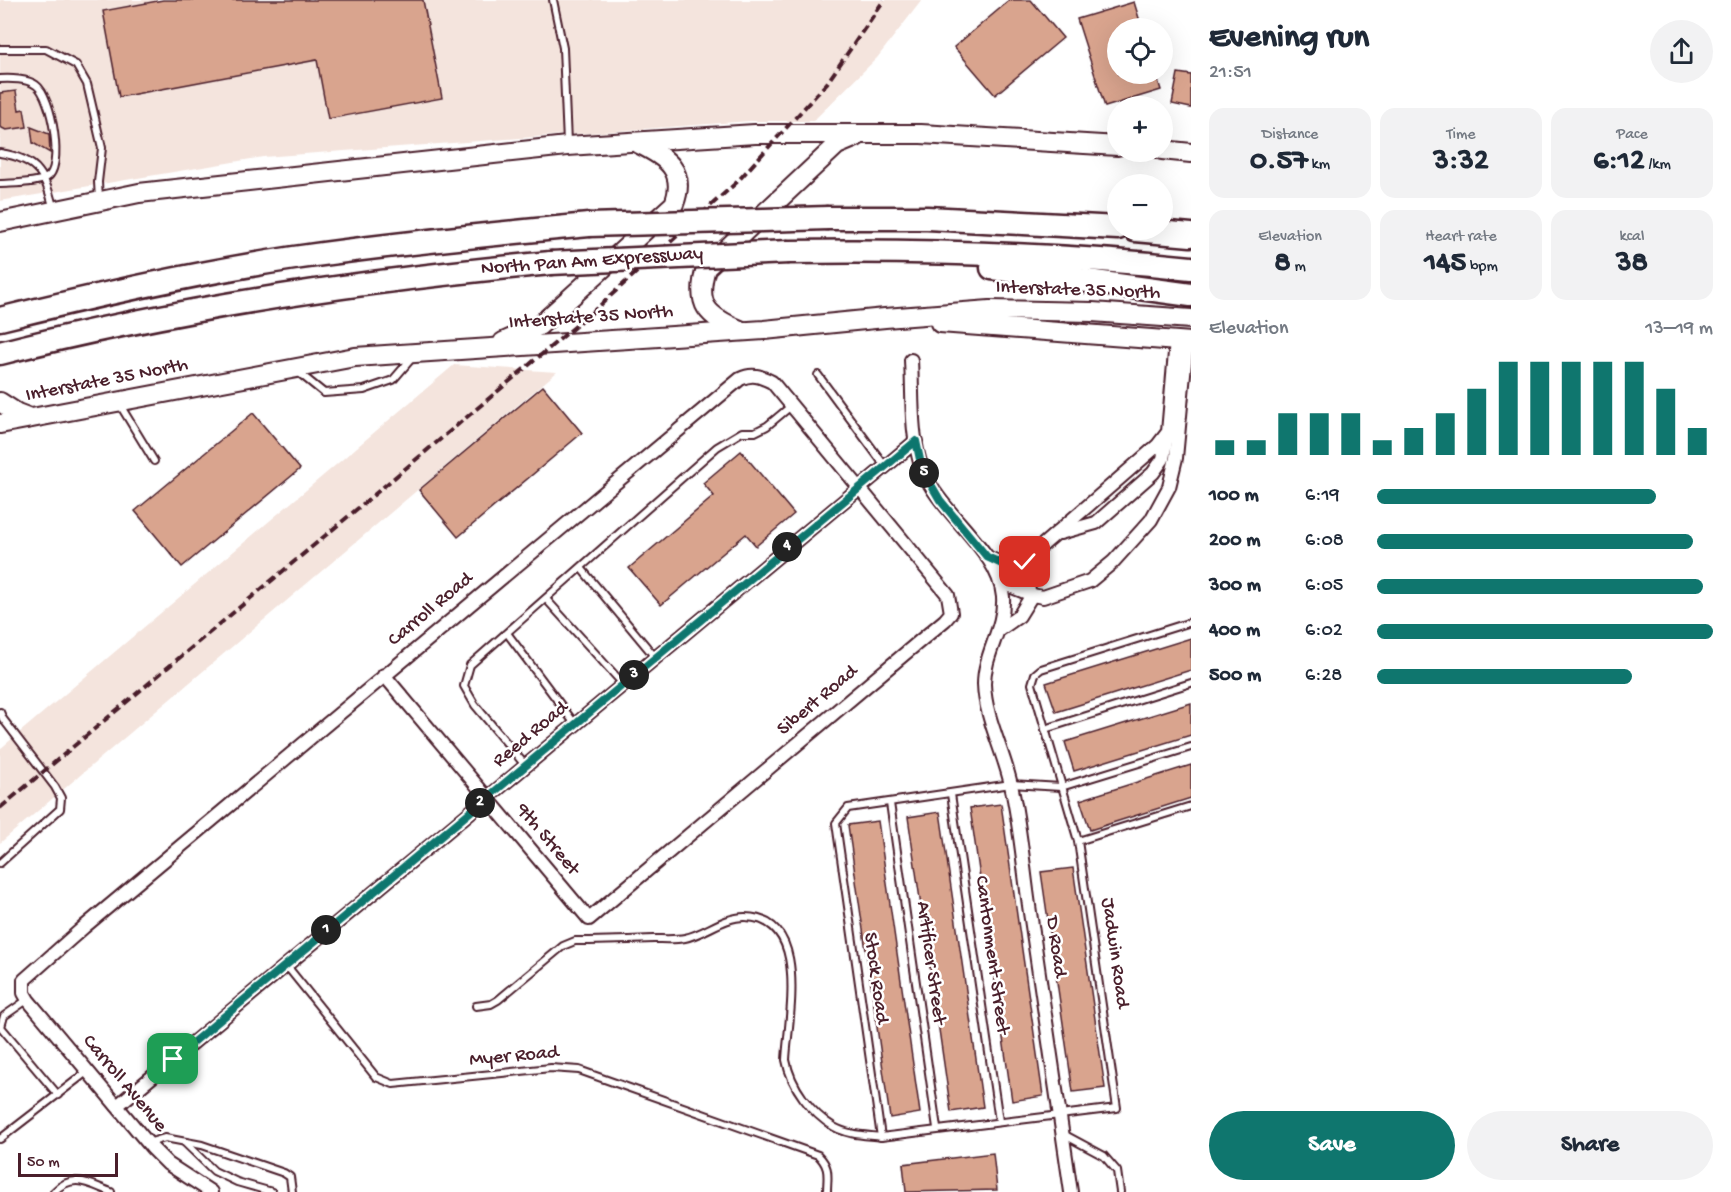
<!DOCTYPE html>
<html lang="en">
<head>
<meta charset="utf-8">
<style>
  :root { --surface:#fff; --page:#f2f2f3; --text:#1f2937; --muted:#747a83; --accent:#0f766e }
  body { margin:0; font-family:"Gochi Hand",sans-serif; background:var(--page); color:var(--text); height:100vh; display:flex; flex-direction:column; font-size:22px; white-space:nowrap }
  * { box-sizing:border-box; margin:0 }
  p { font-size:20px; color:var(--muted) }
  .icon { flex:none; width:33px; height:33px; fill:none; stroke:currentColor; stroke-width:2; stroke-linecap:round; stroke-linejoin:round }
  .map { position:relative; flex:1; overflow:hidden }
  .panel { display:flex; flex-direction:column; background:var(--surface); width:540px }
  .panel>* { flex:none }
  .buttons { position:absolute; left:1107px; top:18px; display:grid; gap:12px }
  .buttons a { display:grid; place-items:center; width:66px; height:66px; border-radius:50%; background:var(--surface); box-shadow:0 6px 24px #0002; font-size:30px }
  .scale { position:absolute; left:18px; bottom:15px; width:100px; box-sizing:border-box; padding-left:6px; border:3px solid #4a1f2b; border-top:0; font-size:16px; line-height:21px; white-space:nowrap; color:#4a1f2b; -webkit-text-stroke:4px #fff; paint-order:stroke }
  .pin { position:absolute; display:grid; place-items:center; width:51px; height:51px; color:#fff; margin:-26px; border-radius:12px; box-shadow:0 3px 9px #0006 }
  .km { position:absolute; width:30px; height:30px; margin:-15px; border-radius:50%; background:#222; color:#fff; font-size:16px; line-height:30px; text-align:center }
  .round { display:grid; place-items:center; flex:none; width:63px; height:63px; border-radius:32px; background:var(--page) }
  .summary { display:flex; align-items:center; justify-content:space-between; height:102px; padding:0 18px }
  h1 { font-size:33px; font-weight:800; line-height:45px }
  .figures { display:grid; grid-template-columns:repeat(3,1fr); gap:9px; height:102px; padding:6px 18px }
  .figures div { display:grid; align-content:center; border-radius:15px; background:var(--page); text-align:center }
  .figures b { font-size:30px; font-weight:800 }
  .figures small { font-size:16px; font-weight:400 }
  .figures p { font-size:16px }
  .chart { height:168px; padding:12px 18px }
  .chart p { display:flex; justify-content:space-between }
  .chart svg { width:100%; height:108px; margin-top:6px; stroke:var(--accent); stroke-width:6 }
  .button { display:flex; gap:12px; margin-top:auto; padding:12px 18px }
  .button a { flex:1; height:69px; border-radius:36px; background:var(--accent); color:#fff; font-size:24px; font-weight:800; line-height:69px; text-align:center }
  .button a+a { background:var(--page); color:var(--text) }
  ul { padding:0 18px; list-style:none; font-size:20px }
  li { display:grid; grid-template-columns:96px 72px 1fr; align-items:center; height:45px }
  li i { height:15px; border-radius:8px; background:var(--accent) }
  main { display:flex; flex:1; min-height:0 }
  .map>svg:first-child { display:block }
  .built { fill:#f4e4dd }
  .building { fill:#d9a48e; stroke:#4a1f2b; stroke-width:1.5 }
  .lines { fill:none; stroke-linecap:round; stroke-linejoin:round }
  .lane-casing { stroke:#4a1f2b; stroke-width:10 }
  .street-casing { stroke:#4a1f2b; stroke-width:16 }
  .secondary-casing { stroke:#4a1f2b; stroke-width:22 }
  .highway-casing { stroke:#4a1f2b; stroke-width:27 }
  .lane { stroke:#fff; stroke-width:6 }
  .street { stroke:#fff; stroke-width:12 }
  .secondary { stroke:#fff; stroke-width:18 }
  .highway { stroke:#fff; stroke-width:22 }
  .rail { stroke:#4a1f2b; stroke-width:4; stroke-dasharray:9 4.5; stroke-linecap:butt }
  .highway-bridge-casing { stroke:#4a1f2b; stroke-width:27; stroke-linecap:butt }
  .highway-bridge { stroke:#fff; stroke-width:22 }
  .route-casing { stroke:#fff; stroke-width:12 }
  .route { stroke:#0f766e; stroke-width:8 }
  .labels { text-anchor:middle; dominant-baseline:central; stroke-width:5; stroke-linejoin:round; paint-order:stroke }
  .street-label { font-size:20px; fill:#4a1f2b; stroke:#fff }
</style>
</head>
<body>
<main>
<div class="map">
<svg width="1191" height="1192" viewBox="0 0 1191 1192">
  <rect width="100%" height="100%" fill="#fff"/>
  <filter id="ink" filterUnits="userSpaceOnUse"><feTurbulence type="fractalNoise" baseFrequency=".0167" numOctaves="2"/><feDisplacementMap in="SourceGraphic" scale="12" xChannelSelector="R" yChannelSelector="G"/><feConvolveMatrix kernelMatrix="1 2 1 2 8 2 1 2 1" color-interpolation-filters="sRGB"/></filter>
  <g filter="url(#ink)">
    <!-- built -->
    <g class="built">
      <path d="M0 0H922L877 58 813 121H750L263 157 0 201Z"/>
      <path d="M454 365 557 372 0 843V749Z"/>
    </g>
    <!-- building -->
    <g class="building">
      <path d="M163 0H423L442 98 328 119 317 60 119 97 103 11Z"/>
      <path d="M1010 0H1031L1063 38 995 95 954 47Z"/>
      <path d="M1134 2 1142 28H1118V74H1156L1161 90 1105 107 1077 19Z"/>
      <path d="M1178 73 1191 75V108L1172 104Z"/>
      <path d="M16 91 19 110 24 109 27 127 6 130 0 127V93Z"/>
      <path d="M31 127 49 134 50 153 33 143Z"/>
      <path d="M543 386 582 433 458 537 419 490Z"/>
      <path d="M253 413 300 469 182 567 135 511Z"/>
      <path d="M741 451 794 514 756 546 746 534 661 605 629 568 714 496 703 483Z"/>
      <path d="M1191 638V670L1056 712 1046 683Z"/>
      <path d="M1191 703V735L1074 771 1065 742Z"/>
      <path d="M1191 765V798L1090 830 1080 800Z"/>
      <path d="M1001 804 1043 1096 1012 1101 970 808Z"/>
      <path d="M940 812 983 1107 951 1112 908 817Z"/>
      <path d="M878 821 920 1113 890 1118 848 825Z"/>
      <path d="M1073 868 1105 1088 1073 1092 1041 872Z"/>
      <path d="M993 1153 997 1190 906 1192 903 1164Z"/>
    </g>
    <g class="lines">
      <defs>
        <g id="lane">
          <path d="M553 0 563 48 567 143"/>
          <path d="M0 49H46L76 65 87 84 102 148 98 182 99 200"/>
          <path d="M0 79C10 78 28 79 36 85 52 96 65 170 46 178 34 184 13 183 0 184"/>
          <path d="M0 153C40 159 45 176 54 210"/>
          <path d="M298 372 324 393 364 390 393 380 412 358"/>
          <path d="M818 375 885 466"/>
          <path d="M120 405 154 461"/>
          <path d="M581 568 655 657"/>
          <path d="M546 599 623 684"/>
          <path d="M507 633 575 724"/>
          <path d="M0 712 3 719 55 787 61 798 60 809 0 863"/>
          <path d="M1045 729 1191 683"/>
          <path d="M525 765 475 705 464 686 470 665 717 447 742 432H755L767 426 791 406"/>
          <path d="M951 794 999 1121"/>
          <path d="M890 803 937 1128"/>
          <path d="M1078 841 1191 806"/>
          <path d="M286 965 376 1077 393 1084 551 1068 579 1070 818 1155C831 1168 827 1176 827 1192"/>
          <path d="M27 1000 4 1016 1 1027 58 1095"/>
          <path d="M476 1006 491 1004 498 1000 563 946 575 941C601 941 627 940 653 939 663 939 675 940 685 938 705 934 723 917 745 917 811 918 788 1018 786 1060 791 1087 811 1113 834 1127 848 1135 866 1135 881 1137L1117 1108 1078 841 1032 684 1035 674 1041 669 1191 622"/>
          <path d="M1063 1134 1104 1156 1117 1171 1120 1192"/>
          <path d="M881 1137 836 823 848 808 1011 784 1061 787 1191 747"/>
          <path d="M0 1139 88 1071"/>
          <path d="M184 1142 214 1171 237 1182 272 1192"/>
          <path d="M148 1143 165 1138 202 1145 284 1173 290 1177 292 1192"/>
          <path d="M54 1192C73 1172 89 1184 111 1192"/>
        </g>
        <g id="street">
          <path d="M1176 341 1168 432 1158 445 1000 582 1032 595 1043 597 1090 581 1113 562 1151 520 1169 487 1176 458 1187 342"/>
          <path d="M911 360C913 395 910 435 922 468 938 513 999 549 1003 597 1005 628 984 653 984 684 985 718 1004 752 1011 785 1021 828 1024 875 1031 919 1044 1010 1058 1101 1071 1192"/>
          <path d="M1060 533 1096 523 1153 473 1163 459 1167 436"/>
          <path d="M987 557 1015 570 1032 595 1019 616 999 630"/>
          <path d="M117 1106 916 441"/>
          <path d="M211 1192 168 1164 152 1148 28 1000 24 993V980L84 927 740 379C752 373 760 376 772 382L948 595 951 613 945 620 589 919 384 675"/>
        </g>
        <g id="secondary">
          <path d="M1162 150 1191 153"/>
          <path d="M0 222 139 193 567 146 755 134H921L1118 146"/>
          <path d="M940 323 1191 342"/>
          <path d="M740 330C707 316 695 305 706 268L837 145 856 137"/>
          <path d="M503 342 539 326 674 204C687 171 666 157 639 144"/>
          <path d="M0 402 17 413 30 418"/>
          <path d="M0 424 355 357 764 330 885 318 990 310 1092 312 1191 319"/>
        </g>
        <g id="highway">
          <path d="M828 218H927L1118 228"/>
          <path d="M1135 230 1191 235"/>
          <path d="M789 252C923 250 1058 254 1191 268"/>
          <path d="M992 268 1191 295"/>
          <path d="M0 319C97 295 195 273 294 258 392 244 491 234 589 225"/>
          <path d="M0 353C180 307 366 280 551 263"/>
        </g>
      </defs>
      <!-- lane casing -->
      <use href="#lane" class="lane-casing"/>
      <!-- street casing -->
      <use href="#street" class="street-casing"/>
      <!-- secondary casing -->
      <use href="#secondary" class="secondary-casing"/>
      <!-- highway casing -->
      <use href="#highway" class="highway-casing"/>
      <!-- lane -->
      <use href="#lane" class="lane"/>
      <!-- street -->
      <use href="#street" class="street"/>
      <!-- secondary -->
      <use href="#secondary" class="secondary"/>
      <!-- highway -->
      <use href="#highway" class="highway"/>
      <!-- rail -->
      <path class="rail" d="M0 808 597 308 737 182 827 83 884 0"/>
      <defs>
        <g id="highway-bridge">
          <path d="M589 225 828 218"/>
          <path d="M551 263 789 252"/>
        </g>
      </defs>
      <!-- highway-bridge casing -->
      <use href="#highway-bridge" class="highway-bridge-casing"/>
      <!-- highway-bridge -->
      <use href="#highway-bridge" class="highway-bridge"/>
    </g>
  </g>
  <g class="lines" filter="url(#ink)">
    <defs>
      <path id="route" d="M173 1059 916 441 922 469 940 500 987 557 1015 570 1025 562"/>
    </defs>
    <!-- route casing -->
    <use href="#route" class="route-casing"/>
    <!-- route -->
    <use href="#route" class="route"/>
  </g>
  <g class="labels">
    <!-- street labels -->
    <g class="street-label">
      <text transform="translate(592 262) rotate(-4)">North Pan Am Expressway</text>
      <text transform="translate(1078 291) rotate(2)">Interstate 35 North</text>
      <text transform="translate(591 318) rotate(-4)">Interstate 35 North</text>
      <text transform="translate(107 381) rotate(-11)">Interstate 35 North</text>
      <text transform="translate(431 610) rotate(-40)">Carroll Road</text>
      <text transform="translate(818 701) rotate(-40)">Sibert Road</text>
      <text transform="translate(531 735) rotate(-40)">Reed Road</text>
      <text transform="translate(547 840) rotate(50)">9th Street</text>
      <text transform="translate(1055 947) rotate(82)">D Road</text>
      <text transform="translate(1114 953) rotate(82)">Jadwin Road</text>
      <text transform="translate(991 955) rotate(82)">Cantonment Street</text>
      <text transform="translate(930 963) rotate(82)">Artificer Street</text>
      <text transform="translate(875 978) rotate(82)">Stock Road</text>
      <text transform="translate(514 1057) rotate(-5)">Myer Road</text>
      <text transform="translate(124 1084) rotate(50)">Carroll Avenue</text>
    </g>
  </g>
</svg>
<div class="buttons">
<a><svg class="icon" aria-label="locate" viewBox="0 0 24 24"><circle cx="12" cy="12" r="6"/><path d="M12 2v4M12 18v4M2 12h4M18 12h4"/></svg></a>
<a>+</a>
<a>−</a>
</div>
<div class="scale">50 m</div>
<div class="pin" style="left:173px;top:1059px;background:#1e9e55"><svg class="icon" aria-label="arrive" viewBox="0 0 24 24"><path d="M6 21V4h12l-3 4 3 4H6"/></svg></div>
<div class="pin" style="left:1025px;top:562px;background:#d93025"><svg class="icon" aria-label="check" viewBox="0 0 24 24"><path d="M5 12l5 5 9-10"/></svg></div>
<b class="km" style="left:326px;top:930px">1</b>
<b class="km" style="left:480px;top:803px">2</b>
<b class="km" style="left:634px;top:675px">3</b>
<b class="km" style="left:787px;top:547px">4</b>
<b class="km" style="left:924px;top:473px">5</b>
</div>
<section class="panel">
<div class="summary"><div><h1>Evening run</h1><p>21:51</p></div><a class="round"><svg class="icon" aria-label="share" viewBox="0 0 24 24"><path d="M12 15V3M7 8l5-5 5 5M5 13v7h14v-7"/></svg></a></div>
<div class="figures">
<div><p>Distance</p><b>0.57<small> km</small></b></div>
<div><p>Time</p><b>3:32</b></div>
<div><p>Pace</p><b>6:12<small> /km</small></b></div>
</div>
<div class="figures">
<div><p>Elevation</p><b>8<small> m</small></b></div>
<div><p>Heart rate</p><b>145<small> bpm</small></b></div>
<div><p>kcal</p><b>38</b></div>
</div>
<div class="chart"><p><span>Elevation</span>13–19 m</p>
<svg viewBox="0 0 160 44" preserveAspectRatio="none"><path d="M5 44V38M15 44V38M25 44V27M35 44V27M45 44V27M55 44V38M65 44V33M75 44V27M85 44V17M95 44V6M105 44V6M115 44V6M125 44V6M135 44V6M145 44V17M155 44V33"/></svg>
</div>
<ul>
<li><b>100 m</b>6:19<i style="width:83%"></i></li>
<li><b>200 m</b>6:08<i style="width:94%"></i></li>
<li><b>300 m</b>6:05<i style="width:97%"></i></li>
<li><b>400 m</b>6:02<i style="width:100%"></i></li>
<li><b>500 m</b>6:28<i style="width:76%"></i></li>
</ul>
<div class="button"><a>Save</a><a>Share</a></div>
</section>
</main>
</body>
</html>
